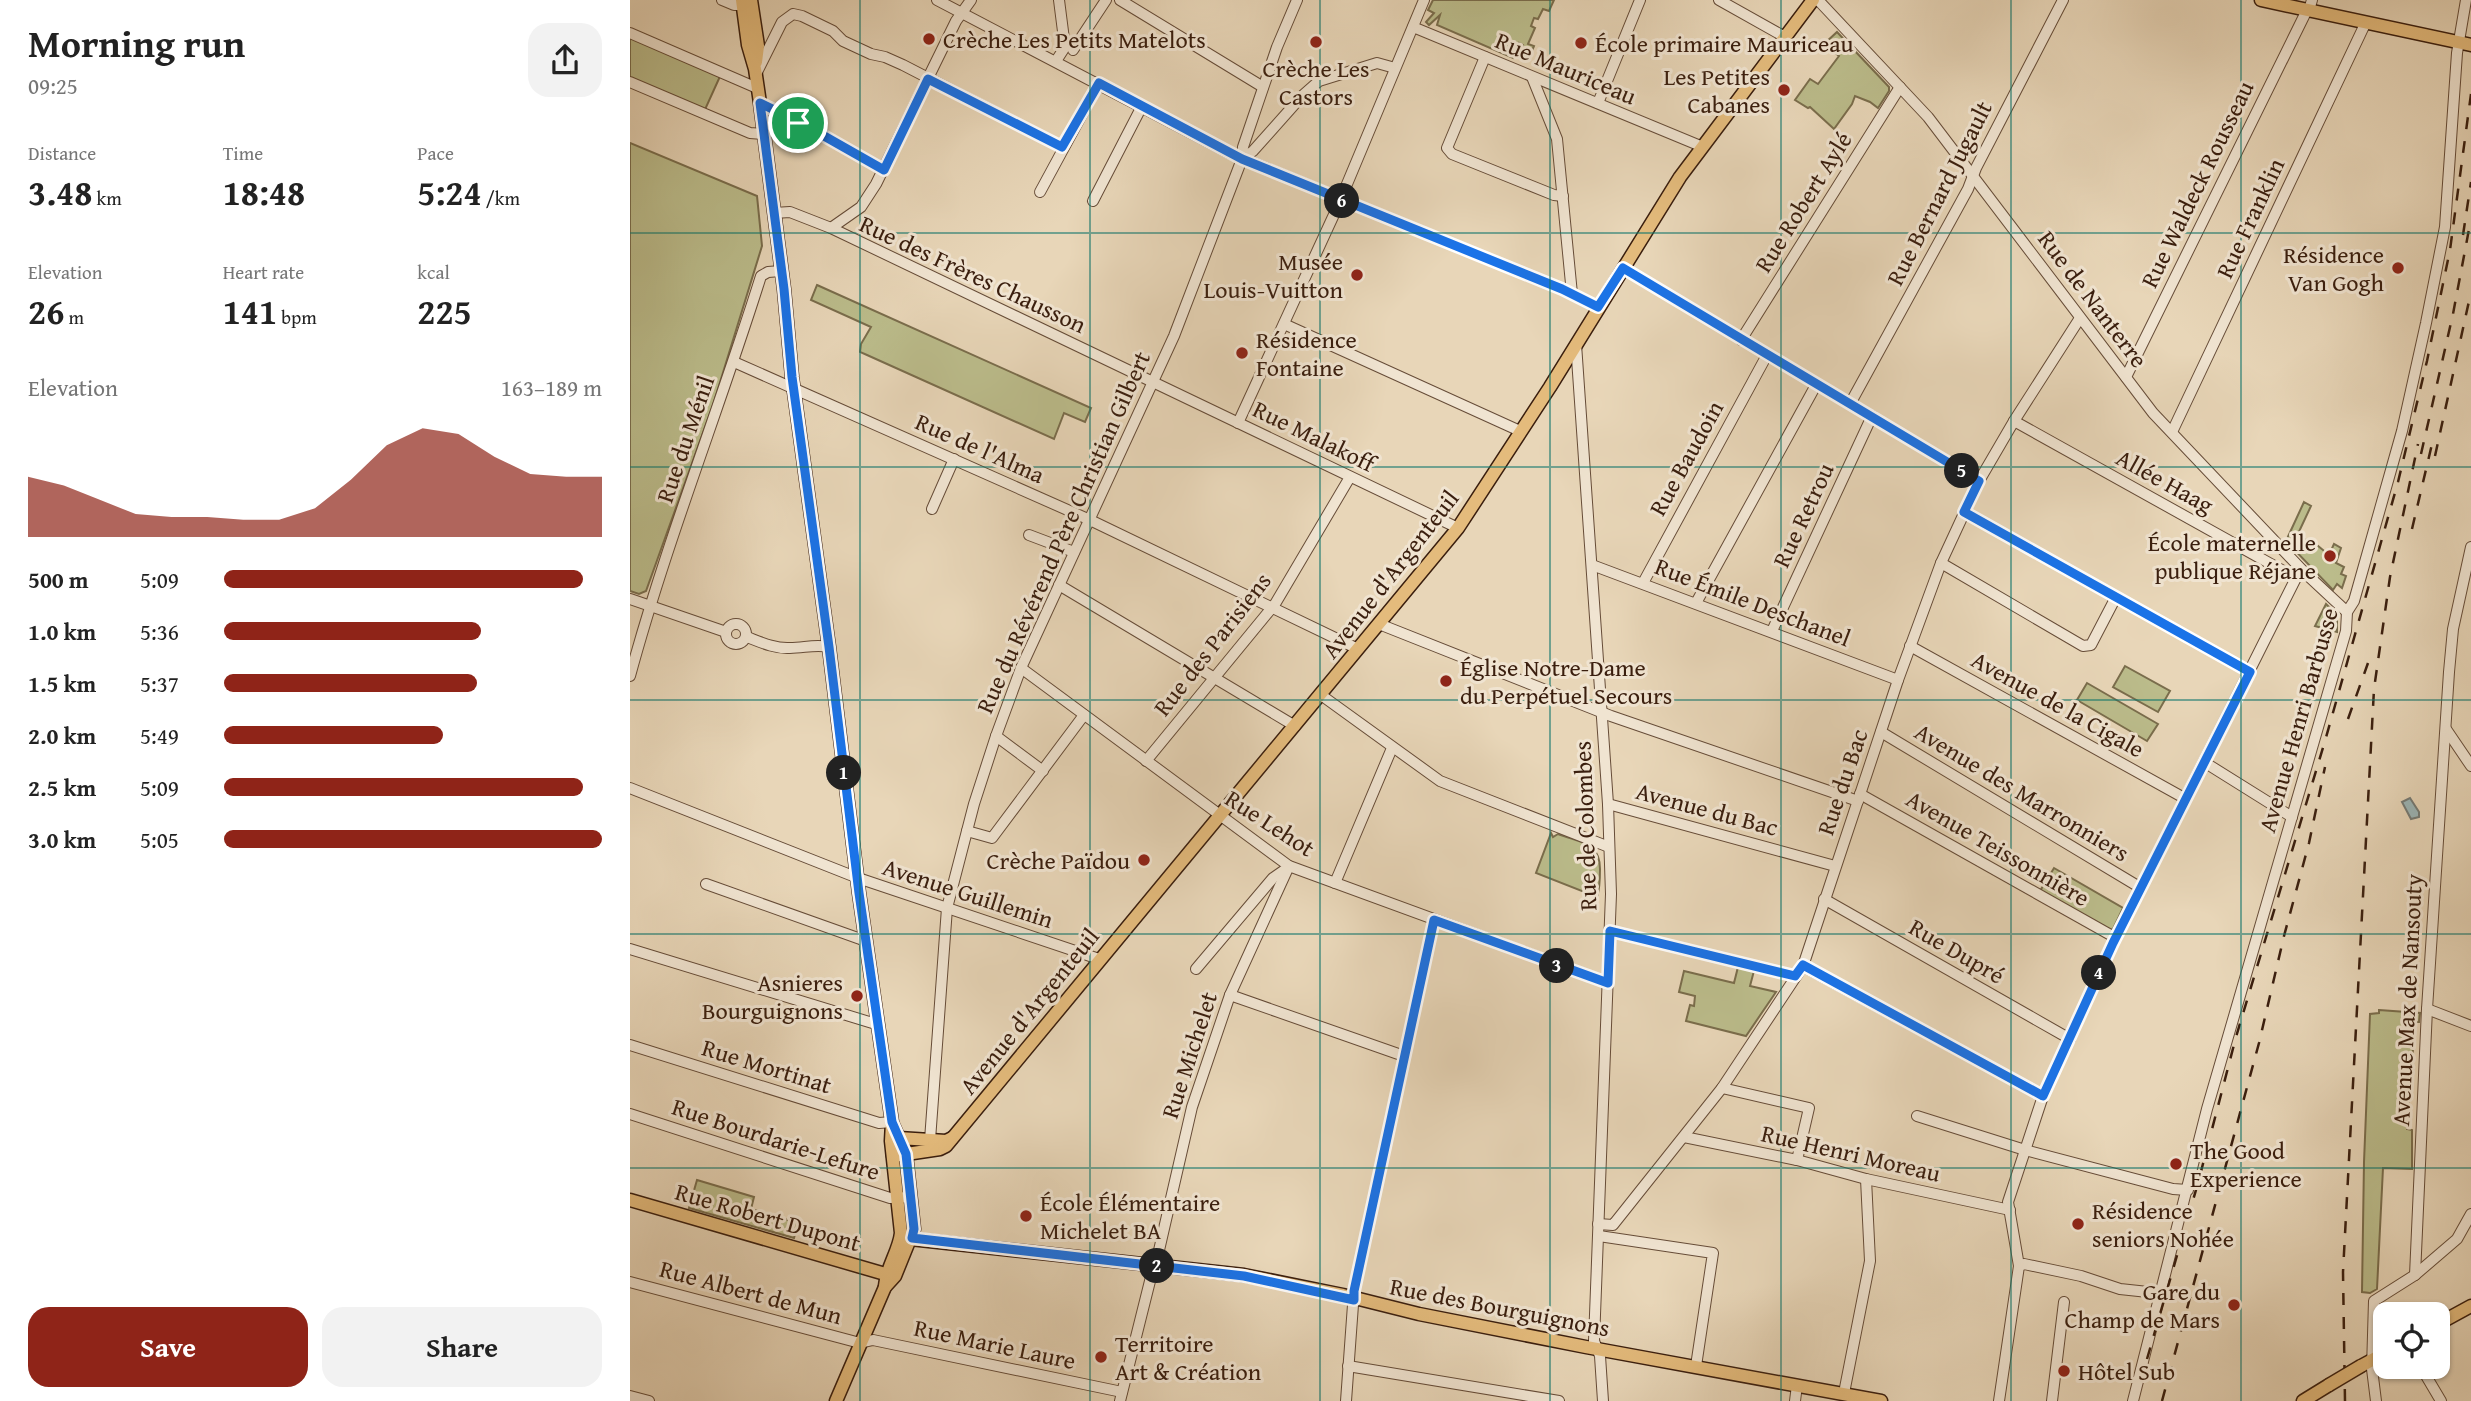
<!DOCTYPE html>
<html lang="en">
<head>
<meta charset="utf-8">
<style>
  :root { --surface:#fff; --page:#f2f2f2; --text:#222; --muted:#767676; --accent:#8f2418 }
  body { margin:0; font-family:"Gentium Book Plus",serif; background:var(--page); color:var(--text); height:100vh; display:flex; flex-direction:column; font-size:26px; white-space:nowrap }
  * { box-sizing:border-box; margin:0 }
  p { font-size:23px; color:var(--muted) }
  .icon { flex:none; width:38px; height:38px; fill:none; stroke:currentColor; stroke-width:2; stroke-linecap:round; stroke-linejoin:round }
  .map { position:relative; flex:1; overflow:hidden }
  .side { display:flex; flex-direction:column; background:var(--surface); width:630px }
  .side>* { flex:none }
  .fabs { position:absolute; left:1743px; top:1302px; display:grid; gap:14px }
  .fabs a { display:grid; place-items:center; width:77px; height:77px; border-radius:14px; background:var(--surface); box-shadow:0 2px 5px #0004; font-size:35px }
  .pin { position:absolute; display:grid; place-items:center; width:60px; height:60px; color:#fff; margin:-30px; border:4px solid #fff; border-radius:50%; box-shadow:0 2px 7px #0007 }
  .km { position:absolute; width:35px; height:35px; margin:-18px; border-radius:50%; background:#222; color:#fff; font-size:19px; line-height:35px; text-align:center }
  .round { display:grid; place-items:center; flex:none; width:74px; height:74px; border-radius:21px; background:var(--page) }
  .summary { display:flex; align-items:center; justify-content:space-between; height:119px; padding:0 28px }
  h1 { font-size:38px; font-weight:700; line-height:52px }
  .metrics { display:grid; grid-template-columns:repeat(3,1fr); gap:10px; height:119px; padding:7px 28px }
  .metrics div { display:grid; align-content:center }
  .metrics b { font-size:35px; font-weight:700 }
  .metrics small { font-size:19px; font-weight:400 }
  .metrics p { font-size:19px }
  .chart { height:196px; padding:14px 28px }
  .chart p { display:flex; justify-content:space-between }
  .chart svg { width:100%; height:126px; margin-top:7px; fill:var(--accent); opacity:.7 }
  .action { display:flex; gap:14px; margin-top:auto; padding:14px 28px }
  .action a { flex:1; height:80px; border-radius:21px; background:var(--accent); color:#fff; font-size:28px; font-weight:700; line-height:80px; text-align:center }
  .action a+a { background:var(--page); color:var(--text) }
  ul { padding:0 28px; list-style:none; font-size:23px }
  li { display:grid; grid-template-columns:112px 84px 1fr; align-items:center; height:52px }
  li i { height:18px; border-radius:9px; background:var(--accent) }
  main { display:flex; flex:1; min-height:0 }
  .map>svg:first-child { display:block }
  .green { fill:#bbbc8b; stroke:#7a6d4c; stroke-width:2 }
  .water { fill:#9bb7b9; stroke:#747a75; stroke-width:2 }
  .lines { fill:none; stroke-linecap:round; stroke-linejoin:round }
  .minor-casing { stroke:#664c38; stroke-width:12 }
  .major-casing { stroke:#3a1e0e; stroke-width:15 }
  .minor { stroke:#f0e4d1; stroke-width:10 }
  .major { stroke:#e4bb7c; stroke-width:12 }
  .rail { stroke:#3a1e0e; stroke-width:2.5; stroke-dasharray:12 12; stroke-linecap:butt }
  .major-bridge-casing { stroke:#3a1e0e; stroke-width:15; stroke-linecap:butt }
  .major-bridge { stroke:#e4bb7c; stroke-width:12 }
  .route-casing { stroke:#fff; stroke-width:14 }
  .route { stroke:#1a73e8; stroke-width:9 }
  .grid { fill:none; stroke:#0f766e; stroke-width:2; stroke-opacity:0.55 }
  .poi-dot { fill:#8f2418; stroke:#f0e4d1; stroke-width:2.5 }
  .labels { text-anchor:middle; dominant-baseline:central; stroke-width:6; stroke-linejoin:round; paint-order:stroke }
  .poi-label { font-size:24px; fill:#3a1e0e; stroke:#f0e4d1; text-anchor:start }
  .street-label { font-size:24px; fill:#3a1e0e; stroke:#f0e4d1 }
</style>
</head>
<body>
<main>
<section class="side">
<div class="summary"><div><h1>Morning run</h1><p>09:25</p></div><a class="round"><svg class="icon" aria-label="share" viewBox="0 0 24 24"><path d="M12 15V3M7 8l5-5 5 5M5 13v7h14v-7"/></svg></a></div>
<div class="metrics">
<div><p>Distance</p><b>3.48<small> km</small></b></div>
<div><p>Time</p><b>18:48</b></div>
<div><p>Pace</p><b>5:24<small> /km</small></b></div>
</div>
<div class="metrics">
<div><p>Elevation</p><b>26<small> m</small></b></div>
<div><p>Heart rate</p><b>141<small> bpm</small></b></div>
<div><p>kcal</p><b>225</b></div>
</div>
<div class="chart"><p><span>Elevation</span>163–189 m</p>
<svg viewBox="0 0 160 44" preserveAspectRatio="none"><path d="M0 44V23L10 26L20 31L30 36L40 37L50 37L60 38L70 38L80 34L90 24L100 12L110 6L120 8L130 16L140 22L150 23L160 23V44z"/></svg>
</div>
<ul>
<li><b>500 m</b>5:09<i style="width:95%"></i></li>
<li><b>1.0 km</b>5:36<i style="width:68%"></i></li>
<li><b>1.5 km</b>5:37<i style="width:67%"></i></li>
<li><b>2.0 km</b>5:49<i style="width:58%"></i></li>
<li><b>2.5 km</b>5:09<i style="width:95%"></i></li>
<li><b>3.0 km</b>5:05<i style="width:100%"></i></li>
</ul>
<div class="action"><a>Save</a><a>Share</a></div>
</section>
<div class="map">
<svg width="1841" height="1401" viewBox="0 0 1841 1401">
  <rect width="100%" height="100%" fill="#e8d6b8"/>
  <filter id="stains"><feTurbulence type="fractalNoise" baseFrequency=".00286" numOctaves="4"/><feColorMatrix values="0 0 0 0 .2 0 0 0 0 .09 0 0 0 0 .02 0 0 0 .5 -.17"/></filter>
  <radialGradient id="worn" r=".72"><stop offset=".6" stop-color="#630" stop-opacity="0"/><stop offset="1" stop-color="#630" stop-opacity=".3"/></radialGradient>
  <!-- green -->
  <g class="green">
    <path d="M803 0H924L919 11 913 9 908 19 904 18 901 26 905 28 898 44 904 46 901 53 892 49 893 45 889 43 883 58 807 25 810 15 799 25 796 22 804 13 798 10Z"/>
    <path d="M1207 32 1259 87V91L1248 108 1240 102 1225 96 1222 104 1204 129 1180 107 1178 108 1165 100 1180 79 1188 84 1209 56 1194 44Z"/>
    <path d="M0 33 92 72 73 114 0 82Z"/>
    <path d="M0 143 127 196 132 246 83 405 16 591 9 594 0 591Z"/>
    <path d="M187 285 461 408 455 422 434 413 424 439 237 355 230 352 231 344 241 327 181 300Z"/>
    <path d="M1674 502 1681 506 1666 538 1682 541 1699 555 1704 544 1711 548 1706 563 1714 567 1711 574 1716 576 1712 588 1707 584 1703 590 1656 541Z"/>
    <path d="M1696 604 1707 615V632L1685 626Z"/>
    <path d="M1495 666 1540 691 1528 712 1483 687Z"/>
    <path d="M1457 683 1528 724 1517 741 1447 700Z"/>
    <path d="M921 833 923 837 928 834C951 843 970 842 970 869 970 879 970 888 967 897L906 873Z"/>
    <path d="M1424 868 1493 908 1483 929 1479 931 1410 891Z"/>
    <path d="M1109 963 1125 967 1120 986 1146 992 1116 1036 1056 1021 1060 1005 1064 1006 1065 996 1049 992 1054 971 1104 983Z"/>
    <path d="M1749 1010 1790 1013 1789 1022H1785L1777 1129 1782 1130V1169L1753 1168 1747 1289 1740 1293 1732 1292 1734 1162 1740 1014 1749 1013Z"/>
    <path d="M67 1180 124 1197 121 1209 168 1223 164 1238 59 1208Z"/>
  </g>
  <!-- water -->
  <path class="water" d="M1780 798 1789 812V817L1781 819 1772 802Z"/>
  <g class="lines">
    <defs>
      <g id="minor">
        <path d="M92 0 104 5H118"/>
        <path d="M307 0 599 153 932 289 968 307"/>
        <path d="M490 0 633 87"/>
        <path d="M1089 0 1155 37"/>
        <path d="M1188 0 1298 117 1523 413 1673 571 1717 612"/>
        <path d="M1679 10 1682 0"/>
        <path d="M783 27 1073 147"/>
        <path d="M0 33 127 88"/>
        <path d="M443 50 476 0"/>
        <path d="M855 57 817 148 822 154 924 195 933 196"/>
        <path d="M426 61 435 47 429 0"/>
        <path d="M126 74 152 22 163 14 172 16 203 31 213 41 241 54 255 57 273 65 432 147"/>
        <path d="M902 77 927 139 942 294"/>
        <path d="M0 82 120 133 133 134"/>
        <path d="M130 103 173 124 254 170"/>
        <path d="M968 103 1010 0"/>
        <path d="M612 159 623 151 672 96 689 81 747 63 765 68"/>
        <path d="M410 192 469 83"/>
        <path d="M463 201 512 106"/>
        <path d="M144 213 160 212 201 228 828 528"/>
        <path d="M201 228 231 207 246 184 326 21 341 0"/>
        <path d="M993 268 1349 481"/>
        <path d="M654 324 890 431"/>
        <path d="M1111 340 1270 87"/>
        <path d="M946 344 978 804 981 894 964 1341 970 1356 973 1401"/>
        <path d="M104 362 460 520 728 649"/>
        <path d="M1496 377 1677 10"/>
        <path d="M1220 404 1338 189 1346 168 1433 0"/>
        <path d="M1384 421 1666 578"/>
        <path d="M608 423 707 208 794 0"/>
        <path d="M1542 432 1736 22"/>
        <path d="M302 509 324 459"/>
        <path d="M1334 512 1620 672"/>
        <path d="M399 535 444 552"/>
        <path d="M1311 563 1453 646 1461 645 1486 597"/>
        <path d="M962 565 1268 680"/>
        <path d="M1013 583 1137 355"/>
        <path d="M429 585 665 726"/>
        <path d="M0 599 96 632"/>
        <path d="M1066 603 1186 385"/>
        <circle cx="106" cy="634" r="10"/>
        <path d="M749 624 981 716 1228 801"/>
        <path d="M1142 631 1242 416"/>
        <path d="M117 637C130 642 145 649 160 648 174 648 185 644 199 647"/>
        <path d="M1280 646 1556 799"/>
        <path d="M391 668 659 866 978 983"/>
        <path d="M0 676C37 540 89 410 131 276L138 272 151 271"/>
        <path d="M691 695 810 781 979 847"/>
        <path d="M1816 729 1841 766"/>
        <path d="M1251 732 1511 888"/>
        <path d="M366 736 413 771"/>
        <path d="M516 761 645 604 720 477"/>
        <path d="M1574 762 1662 817"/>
        <path d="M0 788 228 878 469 959"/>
        <path d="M1230 794 1486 938"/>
        <path d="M978 804 1205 866"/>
        <path d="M337 831 362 838 454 715"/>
        <path d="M705 883 762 748"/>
        <path d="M76 884 236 941"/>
        <path d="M1194 899 1440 1039"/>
        <path d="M980 931 1165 976"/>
        <path d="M0 949 249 1025"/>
        <path d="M1173 966 1413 1096"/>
        <path d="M566 969 643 878 656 869"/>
        <path d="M600 995 774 1056"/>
        <path d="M1797 1009 1841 1026"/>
        <path d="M0 1045 249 1123 262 1122"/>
        <path d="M1092 1088 1179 1108 1167 1160"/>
        <path d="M0 1114 260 1198 281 1197"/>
        <path d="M1287 1116 1395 1150 1543 1189 1558 1190"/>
        <path d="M1054 1137 1167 1160 1236 1179 1380 1210"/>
        <path d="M300 1140 317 908 344 804 366 736 391 668 544 336 612 159 613 147 647 47 667 0"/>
        <path d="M968 1224 983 1225 1092 1088 1173 966 1268 680 1311 563 1349 481 1384 421 1450 318"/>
        <path d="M969 1236 1083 1253 1066 1366"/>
        <path d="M1389 1266 1394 1264 1451 1276 1490 1289 1518 1292"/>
        <path d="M1785 1275 1797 1009 1819 672 1823 629 1841 547"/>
        <path d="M0 1282 230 1343 243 1340 492 1392"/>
        <path d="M718 1366 929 1401"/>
        <path d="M1795 1374 1811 1401"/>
        <path d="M1214 1393 1240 1261 1236 1179"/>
        <path d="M0 1396 19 1401"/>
        <path d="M490 1401 522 1273 527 1259 562 1107 600 995 659 866"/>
        <path d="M716 1401 724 1291 804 920"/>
        <path d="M1165 1401 1167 1385"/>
        <path d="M1369 1401 1389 1266 1378 1202 1413 1096 1483 943 1666 578 1673 571"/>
        <path d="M1422 1401 1434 1302"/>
        <path d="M1503 1401 1577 1109 1716 631 1717 612 1724 601 1772 431 1796 323 1815 227 1827 53 1836 0"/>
        <path d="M1746 1401 1742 1369 1744 1301 1785 1275 1827 1239 1841 1214"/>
      </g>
      <g id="major">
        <path d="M112 0 118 45 125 69 130 103 154 289 162 377 199 647 229 893 262 1122 261 1141 271 1233C269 1252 256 1267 255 1287"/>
        <path d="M121 0 128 46 126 62"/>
        <path d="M1631 0 1841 45"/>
        <path d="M264 1140 269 1138 316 1141 322 1138"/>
        <path d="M263 1156 310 1149 316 1146 828 528 920 387 1050 177 1183 0"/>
        <path d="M0 1200 262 1276"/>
        <path d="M271 1238 614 1275 713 1295 789 1314 956 1347 1251 1401"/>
        <path d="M1808 1324 1841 1306"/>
        <path d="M1731 1366 1755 1353"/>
        <path d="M206 1401 255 1287 265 1276 284 1229 276 1154 263 1125"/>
        <path d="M1673 1401 1699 1385"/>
      </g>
    </defs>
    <!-- minor casing -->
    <use href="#minor" class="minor-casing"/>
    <!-- major casing -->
    <use href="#major" class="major-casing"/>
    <!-- minor -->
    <use href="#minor" class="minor"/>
    <!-- major -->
    <use href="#major" class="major"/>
    <!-- rail -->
    <g class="rail">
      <path d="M1833 235 1841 182"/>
      <path d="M1791 454 1823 314 1840 224"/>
      <path d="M1805 456 1841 292"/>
      <path d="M1782 529 1802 444"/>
      <path d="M1718 719 1738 663"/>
      <path d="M1517 1359 1568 1183 1606 1037 1695 741 1768 482 1797 361 1820 250 1841 94"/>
      <path d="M1532 1401 1629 1043 1654 936 1679 843 1695 767"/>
      <path d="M1715 1401 1713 1272 1744 689 1760 577 1788 444"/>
    </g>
    <defs>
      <path id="major-bridge" d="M1699 1385 1731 1366"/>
    </defs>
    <!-- major-bridge casing -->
    <use href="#major-bridge" class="major-bridge-casing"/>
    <!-- major-bridge -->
    <use href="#major-bridge" class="major-bridge"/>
  </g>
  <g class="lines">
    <defs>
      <path id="route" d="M298 79 432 147 469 83 612 159 932 289 968 307 993 268 1349 481 1334 512 1620 672 1483 943 1413 1096 1173 965 1165 976 980 931 978 983 804 920 724 1291V1300L614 1276 282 1238 284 1229 276 1154 262 1122 229 893 199 647 162 377 154 289 130 103 173 124 254 170Z"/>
    </defs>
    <!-- route casing -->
    <use href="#route" class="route-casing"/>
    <!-- route -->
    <use href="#route" class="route"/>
  </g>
  <!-- grid -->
  <path class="grid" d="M230 0V1401M460 0V1401M690 0V1401M920 0V1401M1151 0V1401M1381 0V1401M1611 0V1401M0 233H1841M0 467H1841M0 700H1841M0 934H1841M0 1168H1841"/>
  <!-- markers -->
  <g class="poi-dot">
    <circle cx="299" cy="39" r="7"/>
    <circle cx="686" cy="42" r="7"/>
    <circle cx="951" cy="43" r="7"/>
    <circle cx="1154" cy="90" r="7"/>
    <circle cx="1768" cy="268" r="7"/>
    <circle cx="727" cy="275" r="7"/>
    <circle cx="612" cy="353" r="7"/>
    <circle cx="1700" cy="556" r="7"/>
    <circle cx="816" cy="681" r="7"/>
    <circle cx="514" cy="860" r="7"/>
    <circle cx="227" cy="996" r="7"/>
    <circle cx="1546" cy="1164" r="7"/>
    <circle cx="396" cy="1216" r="7"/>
    <circle cx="1448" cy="1224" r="7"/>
    <circle cx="1604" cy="1305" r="7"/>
    <circle cx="471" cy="1357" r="7"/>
    <circle cx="1434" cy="1371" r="7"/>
  </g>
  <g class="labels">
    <!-- poi labels -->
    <g class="poi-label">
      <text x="313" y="39">Crèche Les Petits Matelots</text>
      <text x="965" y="43">École primaire Mauriceau</text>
      <text x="686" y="68" text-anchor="middle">Crèche Les<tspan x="686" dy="28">Castors</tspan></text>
      <text x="1140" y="76" text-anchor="end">Les Petites<tspan x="1140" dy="28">Cabanes</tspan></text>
      <text x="1754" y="254" text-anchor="end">Résidence<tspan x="1754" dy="28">Van Gogh</tspan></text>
      <text x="713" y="261" text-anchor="end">Musée<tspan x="713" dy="28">Louis-Vuitton</tspan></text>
      <text x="626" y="339">Résidence<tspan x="626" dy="28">Fontaine</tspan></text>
      <text x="1686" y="542" text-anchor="end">École maternelle<tspan x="1686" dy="28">publique Réjane</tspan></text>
      <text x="830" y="667">Église Notre-Dame<tspan x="830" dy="28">du Perpétuel Secours</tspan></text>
      <text x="500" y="860" text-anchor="end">Crèche Païdou</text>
      <text x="213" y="982" text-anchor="end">Asnieres<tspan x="213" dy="28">Bourguignons</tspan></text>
      <text x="1560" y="1150">The Good<tspan x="1560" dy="28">Experience</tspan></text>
      <text x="410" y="1202">École Élémentaire<tspan x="410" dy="28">Michelet BA</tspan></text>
      <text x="1462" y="1210">Résidence<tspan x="1462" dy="28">seniors Nohée</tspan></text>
      <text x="1590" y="1291" text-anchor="end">Gare du<tspan x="1590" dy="28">Champ de Mars</tspan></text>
      <text x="485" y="1343">Territoire<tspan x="485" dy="28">Art &amp; Création</tspan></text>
      <text x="1448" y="1371">Hôtel Sub</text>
    </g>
    <!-- street labels -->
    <g class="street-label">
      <text transform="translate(936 68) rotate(23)">Rue Mauriceau</text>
      <text transform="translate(1567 184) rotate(-64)">Rue Waldeck Rousseau</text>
      <text transform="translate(1309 193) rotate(-63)">Rue Bernard Jugault</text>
      <text transform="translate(1173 202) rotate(-58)">Rue Robert Aylé</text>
      <text transform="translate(1620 218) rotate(-65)">Rue Franklin</text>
      <text transform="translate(343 274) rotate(25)">Rue des Frères Chausson</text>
      <text transform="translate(1463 299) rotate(53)">Rue de Nanterre</text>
      <text transform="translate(684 436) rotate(26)">Rue Malakoff</text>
      <text transform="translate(55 439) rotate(-71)">Rue du Ménil</text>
      <text transform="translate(350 448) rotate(24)">Rue de l'Alma</text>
      <text transform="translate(1056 458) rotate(-61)">Rue Baudoin</text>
      <text transform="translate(1535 481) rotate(29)">Allée Haag</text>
      <text transform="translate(1173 515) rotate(-65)">Rue Retrou</text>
      <text transform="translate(433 532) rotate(-66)">Rue du Révérend Père Christian Gilbert</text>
      <text transform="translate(760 574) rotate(-52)">Avenue d'Argenteuil</text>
      <text transform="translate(1123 602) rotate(21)">Rue Émile Deschanel</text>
      <text transform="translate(582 644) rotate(-52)">Rue des Parisiens</text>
      <text transform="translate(1428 704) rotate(29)">Avenue de la Cigale</text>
      <text transform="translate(1668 720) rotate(-74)">Avenue Henri Barbusse</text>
      <text transform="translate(1212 782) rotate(-71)">Rue du Bac</text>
      <text transform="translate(1392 792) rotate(31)">Avenue des Marronniers</text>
      <text transform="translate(1077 809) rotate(15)">Avenue du Bac</text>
      <text transform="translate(640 823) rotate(33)">Rue Lehot</text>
      <text transform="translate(955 826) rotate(-92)">Rue de Colombes</text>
      <text transform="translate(1368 848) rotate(30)">Avenue Teissonnière</text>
      <text transform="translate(338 893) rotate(18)">Avenue Guillemin</text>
      <text transform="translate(1327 951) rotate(30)">Rue Dupré</text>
      <text transform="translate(1777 1000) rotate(-87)">Avenue Max de Nansouty</text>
      <text transform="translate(399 1011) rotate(-51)">Avenue d'Argenteuil</text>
      <text transform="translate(559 1055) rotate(-72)">Rue Michelet</text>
      <text transform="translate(137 1066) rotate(17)">Rue Mortinat</text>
      <text transform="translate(146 1139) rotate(18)">Rue Bourdarie-Lefure</text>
      <text transform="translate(1221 1153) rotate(13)">Rue Henri Moreau</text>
      <text transform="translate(138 1217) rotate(16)">Rue Robert Dupont</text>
      <text transform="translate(121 1292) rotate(15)">Rue Albert de Mun</text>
      <text transform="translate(870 1307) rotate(11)">Rue des Bourguignons</text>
      <text transform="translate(365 1344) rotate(12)">Rue Marie Laure</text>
    </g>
  </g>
  <rect width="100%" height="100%" filter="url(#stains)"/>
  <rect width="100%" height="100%" fill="url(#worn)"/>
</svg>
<div class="fabs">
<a><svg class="icon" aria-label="locate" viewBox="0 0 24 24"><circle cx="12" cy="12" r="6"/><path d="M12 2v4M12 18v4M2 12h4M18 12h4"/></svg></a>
</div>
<div class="pin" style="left:168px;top:123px;background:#1e9e55"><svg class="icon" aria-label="arrive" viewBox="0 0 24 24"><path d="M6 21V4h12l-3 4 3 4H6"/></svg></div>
<b class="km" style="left:214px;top:773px">1</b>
<b class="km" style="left:527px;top:1266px">2</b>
<b class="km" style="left:927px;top:966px">3</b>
<b class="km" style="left:1469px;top:973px">4</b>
<b class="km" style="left:1332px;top:471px">5</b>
<b class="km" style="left:712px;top:201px">6</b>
</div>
</main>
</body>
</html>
